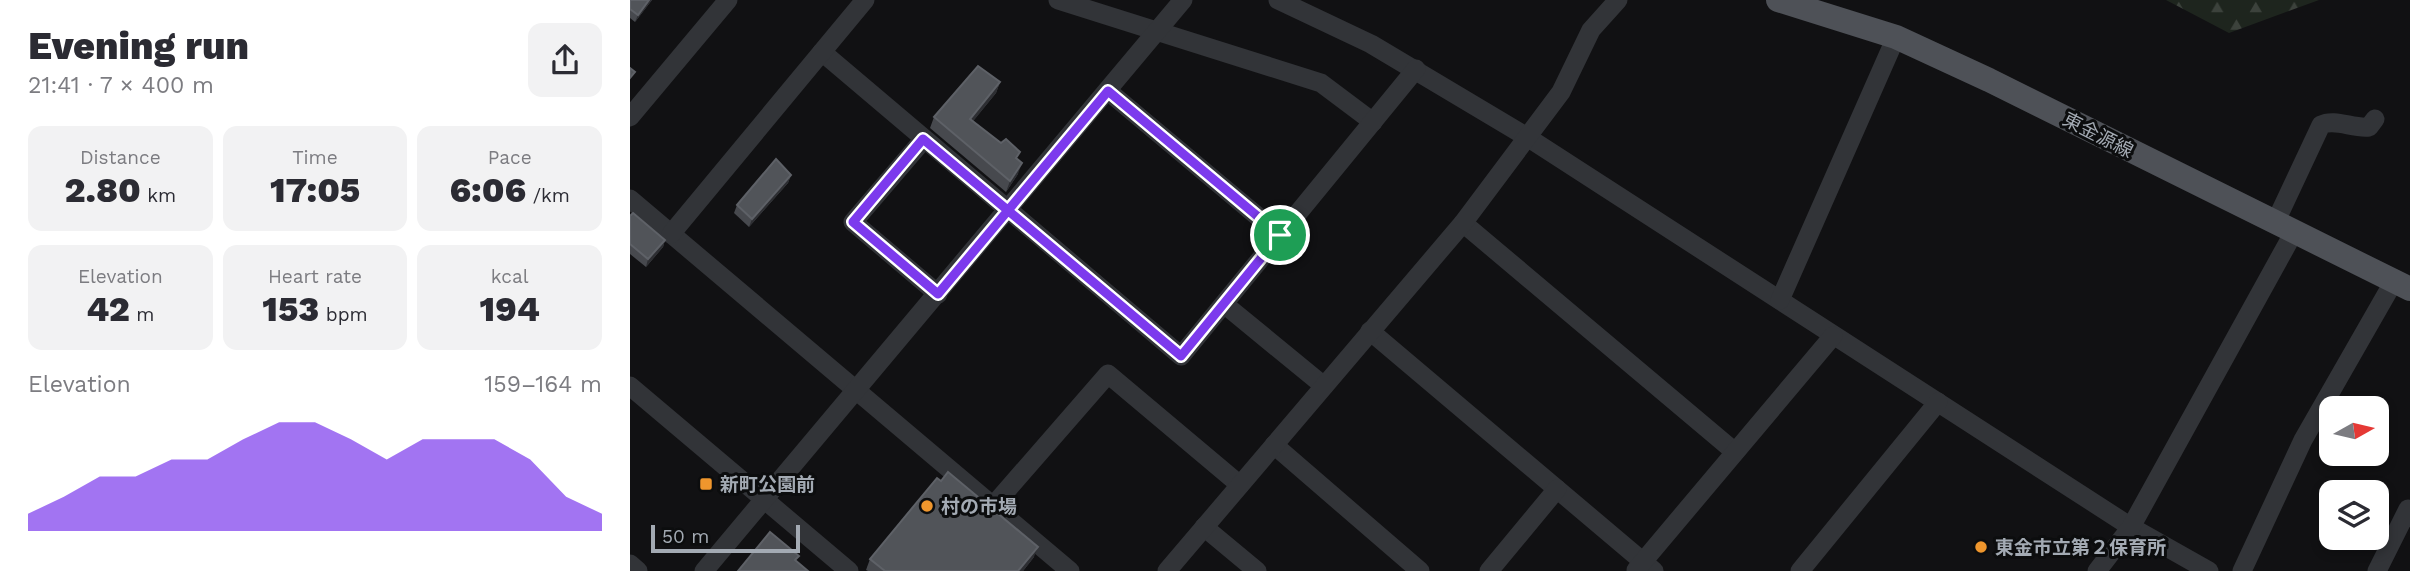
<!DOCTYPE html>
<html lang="en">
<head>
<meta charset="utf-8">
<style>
  :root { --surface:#fff; --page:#f2f2f3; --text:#2b2b33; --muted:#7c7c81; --accent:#7c3aed }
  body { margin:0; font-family:"Work Sans","Noto Sans JP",sans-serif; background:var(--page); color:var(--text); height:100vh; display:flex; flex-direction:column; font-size:26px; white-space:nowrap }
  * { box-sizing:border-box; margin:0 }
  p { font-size:23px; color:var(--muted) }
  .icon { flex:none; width:38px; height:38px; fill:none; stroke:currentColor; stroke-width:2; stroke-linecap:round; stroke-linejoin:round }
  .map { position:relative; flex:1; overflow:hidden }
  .panel { display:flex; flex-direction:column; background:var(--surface); width:630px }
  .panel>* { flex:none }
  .needle { width:46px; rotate:82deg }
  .buttons { position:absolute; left:1689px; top:396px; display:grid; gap:14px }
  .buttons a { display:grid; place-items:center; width:70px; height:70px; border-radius:14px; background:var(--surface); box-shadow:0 4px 10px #0003; font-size:35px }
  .scale { position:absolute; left:21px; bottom:18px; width:149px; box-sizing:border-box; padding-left:7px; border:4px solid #a3aab3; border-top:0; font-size:19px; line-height:24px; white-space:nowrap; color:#a3aab3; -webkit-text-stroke:5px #0c0d0e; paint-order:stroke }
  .pin { position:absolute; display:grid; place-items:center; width:60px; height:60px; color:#fff; margin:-30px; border:4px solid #fff; border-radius:50%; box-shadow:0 2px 7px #0007 }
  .round { display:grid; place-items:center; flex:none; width:74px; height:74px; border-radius:14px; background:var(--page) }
  .head { display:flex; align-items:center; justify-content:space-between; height:119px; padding:0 28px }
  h1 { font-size:38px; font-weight:800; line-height:52px }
  .metrics { display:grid; grid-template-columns:repeat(3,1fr); gap:10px; height:119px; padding:7px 28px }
  .metrics div { display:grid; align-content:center; border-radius:14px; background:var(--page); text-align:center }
  .metrics b { font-size:35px; font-weight:800 }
  .metrics small { font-size:19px; font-weight:400 }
  .metrics p { font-size:19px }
  .chart { height:196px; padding:14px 28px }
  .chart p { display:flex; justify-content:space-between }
  .chart svg { width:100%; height:126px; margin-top:7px; fill:var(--accent); opacity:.7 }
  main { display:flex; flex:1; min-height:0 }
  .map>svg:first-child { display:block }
  .forest { fill:url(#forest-firs) }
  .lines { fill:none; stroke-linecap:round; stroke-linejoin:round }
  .minor { stroke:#323438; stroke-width:19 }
  .major { stroke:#4e5157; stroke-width:24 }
  .wall { fill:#47494e }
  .shaded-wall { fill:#2d2e32 }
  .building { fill:#515459; stroke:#5e6167; stroke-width:2 }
  .route-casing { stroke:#fff; stroke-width:14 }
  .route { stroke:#7c3aed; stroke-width:9 }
  .poi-dot { fill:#ef962d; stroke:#0c0d0e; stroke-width:2.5 }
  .labels { text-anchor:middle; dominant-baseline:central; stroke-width:6; stroke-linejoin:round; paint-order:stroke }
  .street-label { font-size:19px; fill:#a3aab3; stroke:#0c0d0e }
  .poi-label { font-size:19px; font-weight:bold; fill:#a3aab3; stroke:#0c0d0e; text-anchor:start }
</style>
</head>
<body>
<main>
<section class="panel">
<div class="head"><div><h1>Evening run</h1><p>21:41 · 7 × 400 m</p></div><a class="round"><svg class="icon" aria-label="share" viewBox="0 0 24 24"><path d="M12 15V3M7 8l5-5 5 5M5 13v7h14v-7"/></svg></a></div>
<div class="metrics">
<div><p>Distance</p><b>2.80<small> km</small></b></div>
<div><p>Time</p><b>17:05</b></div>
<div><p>Pace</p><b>6:06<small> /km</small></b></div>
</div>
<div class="metrics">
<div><p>Elevation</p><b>42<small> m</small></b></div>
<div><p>Heart rate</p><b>153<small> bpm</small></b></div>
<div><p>kcal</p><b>194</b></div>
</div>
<div class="chart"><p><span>Elevation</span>159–164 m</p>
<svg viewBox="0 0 160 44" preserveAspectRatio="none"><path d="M0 44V38L10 32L20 25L30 25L40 19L50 19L60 12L70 6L80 6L90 12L100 19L110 12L120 12L130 12L140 19L150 32L160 38V44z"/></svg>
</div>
</section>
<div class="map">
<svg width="1780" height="571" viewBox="0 0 1780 571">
  <defs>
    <pattern id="forest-firs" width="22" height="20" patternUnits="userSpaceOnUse" patternTransform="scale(1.75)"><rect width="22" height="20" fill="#1e251e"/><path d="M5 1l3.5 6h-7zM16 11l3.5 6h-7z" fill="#3c423c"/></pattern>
  </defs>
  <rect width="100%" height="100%" fill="#111113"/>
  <!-- forest -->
  <path class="forest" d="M1536 0H1689L1599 33Z"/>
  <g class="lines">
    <!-- minor -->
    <g class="minor">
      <path d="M428 0 691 83 743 122"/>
      <path d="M648 0 741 44 897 137 1501 527 1579 571"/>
      <path d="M192 52 551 356 786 69"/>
      <path d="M478 91 650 235"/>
      <path d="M0 117 98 0"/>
      <path d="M294 139 223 222 308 294"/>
      <path d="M0 199 440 571"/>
      <path d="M833 223 1105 452"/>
      <path d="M1645 223 1691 125C1705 118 1723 129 1739 127L1745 119"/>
      <path d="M41 234 235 0"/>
      <path d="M1150 300 1266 37"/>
      <path d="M594 304 694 386"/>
      <path d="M740 331 1024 571"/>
      <path d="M0 386 219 571"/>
      <path d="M644 445 790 571"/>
      <path d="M363 506 478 374 610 485"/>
      <path d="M574 527 627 571"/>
      <path d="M0 564 8 571"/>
      <path d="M1006 570 1203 336"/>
      <path d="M74 571 553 0"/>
      <path d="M537 571 833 223 931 92 961 30 988 0"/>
      <path d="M859 571 927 489"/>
      <path d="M1170 571 1308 402"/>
      <path d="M1467 571 1501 527 1664 232"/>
      <path d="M1612 571 1673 440 1764 281"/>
      <path d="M1747 571 1778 509"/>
    </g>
    <!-- major -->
    <path class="major" d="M1148 0 1266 37 1359 80 1780 289"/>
  </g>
  <!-- wall -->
  <g class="wall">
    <path d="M0 0H22L5 22 0 18Z"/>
    <path d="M370 82 366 93 343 121 387 159 388 174 376 192 300 128 304 117Z"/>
    <path d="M161 175 158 183 119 227 104 213 107 205Z"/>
    <path d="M0 216 35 240 33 247 16 267 0 254Z"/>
    <path d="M311 481 404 557 393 571H238L236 570 240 559Z"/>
  </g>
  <!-- shaded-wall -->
  <g class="shaded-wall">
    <path d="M19 0H22L5 22 8 15Z"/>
    <path d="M370 82 366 93 336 130 340 119Z"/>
    <path d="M392 163 388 174 376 192 380 181Z"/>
    <path d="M161 175 158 183 119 227 122 219Z"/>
    <path d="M35 240 33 247 16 267 18 259Z"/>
    <path d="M408 547 404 557 393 571H388Z"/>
  </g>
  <!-- building -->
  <g class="building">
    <path d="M0 0H19L8 15 0 9Z"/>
    <path d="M348 66 370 82 340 119 371 143 376 139 390 152 386 158 392 163 380 181 304 117Z"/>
    <path d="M0 68 5 72 0 78Z"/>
    <path d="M146 159 161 175 122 219 107 205Z"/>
    <path d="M3 213 35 240 18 259 0 244V216Z"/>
    <path d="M318 472 408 547 388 571H255L240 559 307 478 311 481Z"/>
    <path d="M140 532 169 556 165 560 178 571H108Z"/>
  </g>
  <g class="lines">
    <defs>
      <path id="route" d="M650 235 551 356 293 139 223 222 308 294 478 91 650 235"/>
    </defs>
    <!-- route casing -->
    <use href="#route" class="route-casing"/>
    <!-- route -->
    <use href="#route" class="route"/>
  </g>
  <!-- markers -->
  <g class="poi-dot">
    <rect x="69" y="477" width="14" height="14" rx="3.5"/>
    <circle cx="297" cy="506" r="7"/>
    <circle cx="1351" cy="547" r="7"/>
  </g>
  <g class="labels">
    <!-- street labels -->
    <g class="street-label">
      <text transform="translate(1468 135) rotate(27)">東金源線</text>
    </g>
    <!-- poi labels -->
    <g class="poi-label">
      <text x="90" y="484">新町公園前</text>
      <text x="311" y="506">村の市場</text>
      <text x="1365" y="547">東金市立第２保育所</text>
    </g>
  </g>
</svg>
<div class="buttons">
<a><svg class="needle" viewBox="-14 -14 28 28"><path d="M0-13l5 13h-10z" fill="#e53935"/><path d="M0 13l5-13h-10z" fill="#7c7c81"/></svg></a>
<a><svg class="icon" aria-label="layers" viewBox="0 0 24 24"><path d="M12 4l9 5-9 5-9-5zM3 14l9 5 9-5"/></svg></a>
</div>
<div class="scale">50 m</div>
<div class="pin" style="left:650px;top:235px;background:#1e9e55"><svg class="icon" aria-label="arrive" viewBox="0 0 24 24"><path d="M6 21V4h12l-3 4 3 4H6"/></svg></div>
</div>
</main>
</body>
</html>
